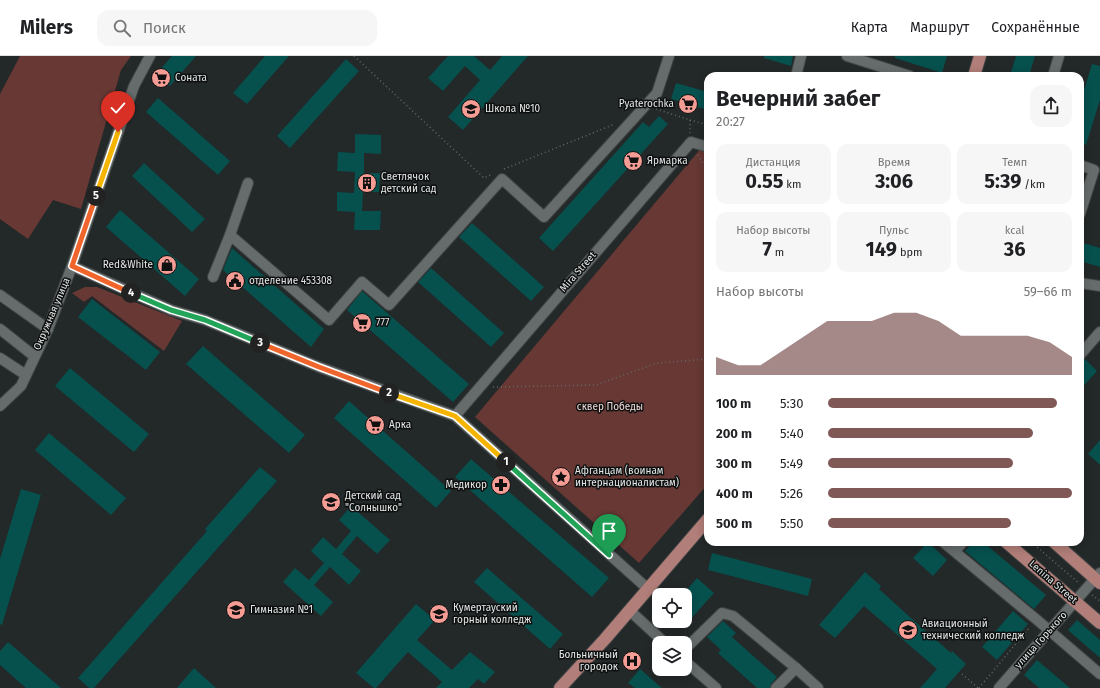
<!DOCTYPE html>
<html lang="ru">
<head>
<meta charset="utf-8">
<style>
  :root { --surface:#fff; --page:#f6f6f6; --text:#202124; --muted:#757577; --line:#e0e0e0; --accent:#805856 }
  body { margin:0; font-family:"Fira Sans",sans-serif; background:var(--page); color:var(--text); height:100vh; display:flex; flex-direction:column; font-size:15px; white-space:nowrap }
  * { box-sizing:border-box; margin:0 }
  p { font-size:13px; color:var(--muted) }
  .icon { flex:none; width:22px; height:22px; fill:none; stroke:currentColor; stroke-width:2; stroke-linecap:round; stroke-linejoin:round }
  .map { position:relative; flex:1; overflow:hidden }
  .sheet { position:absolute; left:704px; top:16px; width:380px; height:474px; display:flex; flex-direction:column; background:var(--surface); border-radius:12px; box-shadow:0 2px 10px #0003 }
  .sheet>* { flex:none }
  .buttons { position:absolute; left:652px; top:532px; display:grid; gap:8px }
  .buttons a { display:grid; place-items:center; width:40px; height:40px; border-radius:8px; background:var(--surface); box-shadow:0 2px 10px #0003; font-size:20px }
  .pin { position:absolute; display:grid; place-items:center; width:34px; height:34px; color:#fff; margin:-41px -17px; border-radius:50% 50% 50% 0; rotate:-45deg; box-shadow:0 0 4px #0007 }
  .pin .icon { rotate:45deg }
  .km { position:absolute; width:20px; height:20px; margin:-10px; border-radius:50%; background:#222; color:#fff; font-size:11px; line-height:20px; text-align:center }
  .round { display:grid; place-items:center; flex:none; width:42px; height:42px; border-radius:12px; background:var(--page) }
  .head { display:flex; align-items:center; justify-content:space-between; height:68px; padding:0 12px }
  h1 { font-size:22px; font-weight:700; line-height:30px }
  .figures { display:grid; grid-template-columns:repeat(3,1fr); gap:6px; height:68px; padding:4px 12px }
  .figures div { display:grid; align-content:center; border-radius:10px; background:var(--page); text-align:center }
  .figures b { font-size:20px; font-weight:700 }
  .figures small { font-size:11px; font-weight:400 }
  .figures p { font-size:11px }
  .chart { height:112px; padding:8px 12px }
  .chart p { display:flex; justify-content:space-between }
  .chart svg { width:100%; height:72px; margin-top:4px; fill:var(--accent); opacity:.7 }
  ul { padding:0 12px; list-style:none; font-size:13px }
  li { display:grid; grid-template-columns:64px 48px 1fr; align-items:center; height:30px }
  li i { height:10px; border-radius:5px; background:var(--accent) }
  header { display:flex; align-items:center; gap:24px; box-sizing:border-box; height:56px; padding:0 20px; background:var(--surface); border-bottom:1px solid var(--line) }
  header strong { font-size:19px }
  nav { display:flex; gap:22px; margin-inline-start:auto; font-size:14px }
  .search { width:280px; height:36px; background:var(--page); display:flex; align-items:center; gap:10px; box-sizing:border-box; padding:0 14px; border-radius:12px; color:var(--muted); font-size:15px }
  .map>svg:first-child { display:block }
  .green { fill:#673834 }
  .building { fill:#06504e }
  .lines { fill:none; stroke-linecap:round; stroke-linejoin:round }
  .minor-casing { stroke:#404444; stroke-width:12 }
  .major-casing { stroke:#404444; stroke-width:14 }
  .path { stroke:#646969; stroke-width:1.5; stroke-dasharray:1 3; stroke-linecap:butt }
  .minor { stroke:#656c6b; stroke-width:10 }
  .major { stroke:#b27e79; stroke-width:12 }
  .split-1-casing { stroke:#fff; stroke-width:8 }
  .split-2-casing { stroke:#fff; stroke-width:8 }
  .split-3-casing { stroke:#fff; stroke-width:8 }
  .split-4-casing { stroke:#fff; stroke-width:8 }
  .split-5-casing { stroke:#fff; stroke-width:8 }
  .split-6-casing { stroke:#fff; stroke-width:8 }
  .split-1 { stroke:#22a559; stroke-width:5 }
  .split-2 { stroke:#f5b400; stroke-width:5 }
  .split-3 { stroke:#f0652b; stroke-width:5 }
  .split-4 { stroke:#22a559; stroke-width:5 }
  .split-5 { stroke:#f0652b; stroke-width:5 }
  .split-6 { stroke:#f5b400; stroke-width:5 }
  .labels { text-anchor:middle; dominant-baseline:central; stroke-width:3; stroke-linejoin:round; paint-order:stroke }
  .poi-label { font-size:10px; fill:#e4e7e7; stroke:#0e1010; text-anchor:start }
  .street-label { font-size:10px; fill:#e4e7e7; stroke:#0e1010 }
  .park-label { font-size:10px; fill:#f2d9d7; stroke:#0e1010 }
</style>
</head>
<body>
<header>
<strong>Milers</strong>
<div class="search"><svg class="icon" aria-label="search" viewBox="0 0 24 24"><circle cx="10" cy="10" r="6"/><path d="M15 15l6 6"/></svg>Поиск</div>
<nav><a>Карта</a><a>Маршрут</a><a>Сохранённые</a></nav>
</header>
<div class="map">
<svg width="1100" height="632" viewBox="0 0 1100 632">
  <rect width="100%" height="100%" fill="#232828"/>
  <!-- green -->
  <g class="green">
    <path d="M20 0H131L121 14 81 153 53 144 28 183 0 163V38Z"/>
    <path d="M702 91 708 93V428L639 507 475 361Z"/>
    <path d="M85 231H97L182 265 164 295 92 240 84 246 72 237Z"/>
  </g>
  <!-- building -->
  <g class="building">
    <path d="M172 0H196L170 30 156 18Z"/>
    <path d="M265 0H289L247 48 233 37Z"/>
    <path d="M448 0H474L490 14 502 0H528L463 74 448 61 480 24 465 10 443 35 428 22Z"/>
    <path d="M764 0H793L791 10 764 2Z"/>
    <path d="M895 0H947L942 17 895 2Z"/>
    <path d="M1016 0H1035L1029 20H1010Z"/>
    <path d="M346 3 359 15 290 92 277 80Z"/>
    <path d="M1092 8 1100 10V44L1086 89 1080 87V47Z"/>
    <path d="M676 27 708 36V54L671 43Z"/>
    <path d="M158 42 230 105 218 119 146 56Z"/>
    <path d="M659 60 668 68 553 195 539 182 643 66 649 71Z"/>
    <path d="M355 78 381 79V98L364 97V117H380L379 136H363L362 155H381L380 174H354L355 156 337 155V136L354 137 355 116 337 115 338 96 355 97Z"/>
    <path d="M144 107 205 163 192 176 132 120Z"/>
    <path d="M120 154 199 223 185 240 106 171Z"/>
    <path d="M472 167 544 231 531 245 459 181Z"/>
    <path d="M1080 186 1100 192V211L1080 205Z"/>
    <path d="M232 192 324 273 311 291 223 214Z"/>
    <path d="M431 212 504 277 491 291 418 226Z"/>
    <path d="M362 235 469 328 453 346 347 254Z"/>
    <path d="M92 243 160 296 146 314 78 261Z"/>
    <path d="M203 290 305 379 289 397 186 308Z"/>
    <path d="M1085 303 1097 315 1080 334V307Z"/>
    <path d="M70 312 149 378 134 396 55 330Z"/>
    <path d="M349 345 451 435 436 452 334 362Z"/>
    <path d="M49 377 126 442 111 459 35 394Z"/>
    <path d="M1100 384V409L1088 398Z"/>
    <path d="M471 403 609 522 592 541 455 421Z"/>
    <path d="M260 411 277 425 94 632H89L78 622 207 475 205 473Z"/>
    <path d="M21 433 41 439 2 569 0 568V503Z"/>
    <path d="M351 450 390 484 377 498 357 480 342 498 361 515 349 529 330 511 314 529 333 546 321 560 283 526 295 512 309 524 324 507 311 495 323 481 336 493 351 475 339 464Z"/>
    <path d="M928 486 947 504 933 520 913 502Z"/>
    <path d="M973 486H983L1046 539 1034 553 965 495Z"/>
    <path d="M712 497 812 523 808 540 708 514Z"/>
    <path d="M487 512 563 578 550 593 474 526Z"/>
    <path d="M865 516 881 530 879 533 912 563 951 597 952 595 966 608 945 632H920L937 613 864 550 835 582 819 569Z"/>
    <path d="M697 522 714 537 690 564 685 560V536Z"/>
    <path d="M416 548 435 564 417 584 452 614 470 596 495 616 484 628 478 623 469 632H436L442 626 408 596 376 632H374L356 617Z"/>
    <path d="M1013 555 1028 568 997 604 982 591Z"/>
    <path d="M1077 564 1100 584V602L1068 574Z"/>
    <path d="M723 565 736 577 732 581 777 621 771 628 770 632H757L718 597 721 594 707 581Z"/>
    <path d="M8 586 61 632H26L0 609V595Z"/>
    <path d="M1037 604 1070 632H1039L1024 619Z"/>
    <path d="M194 612 216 632H177Z"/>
    <path d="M640 613 662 632H635L628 627Z"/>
  </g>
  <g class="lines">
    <defs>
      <g id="minor">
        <path d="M847 0 910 20"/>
        <path d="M796 20 801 0"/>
        <path d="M1053 20 1059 0"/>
        <path d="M1080 109 1094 114 1080 158"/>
        <path d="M230 179 329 264 362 226 389 249 502 123 544 161 657 37 669 0"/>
        <path d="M72 210 171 254 205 264 319 311 455 360 648 533"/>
        <path d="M213 221 230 179 248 127"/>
        <path d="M1080 227 1100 230"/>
        <path d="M0 239 48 273"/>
        <path d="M0 273 34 300"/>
        <path d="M1080 299 1100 276"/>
        <path d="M0 302 26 319"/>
        <path d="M0 350 21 330 48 273 72 210 134 30 150 0"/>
        <path d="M455 360 691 86 708 91"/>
        <path d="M943 486 1036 563 1100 618"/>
        <path d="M955 495 963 486"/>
        <path d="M629 554 665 587"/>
        <path d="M685 593 722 557 733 560 796 612"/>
        <path d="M685 605 716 632"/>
        <path d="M776 632 796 612 818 632"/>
        <path d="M999 632 1100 517"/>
      </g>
      <g id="major">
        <path d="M974 20 980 0"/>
        <path d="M1006 486 1100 567"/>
        <path d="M1054 486 1100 527"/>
        <path d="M560 632 605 583 708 463"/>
      </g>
    </defs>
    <!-- minor casing -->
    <use href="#minor" class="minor-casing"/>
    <!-- major casing -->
    <use href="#major" class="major-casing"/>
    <!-- path -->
    <g class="path">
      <path d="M354 0 484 122 493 118"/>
      <path d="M656 53 690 64V77"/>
      <path d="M690 64 708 69"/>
      <path d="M698 99 708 116"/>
      <path d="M504 113 615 68"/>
      <path d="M704 303 708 296"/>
      <path d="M493 331 596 329 657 307 708 303"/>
      <path d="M1031 486 1079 527"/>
      <path d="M1092 539 1100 545"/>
      <path d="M962 618 978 632"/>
      <path d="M979 632 1030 571"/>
    </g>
    <!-- minor -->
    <use href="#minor" class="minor"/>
    <!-- major -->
    <use href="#major" class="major"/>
  </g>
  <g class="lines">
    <defs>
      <path id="split-1" d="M506 406 609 499"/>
      <path id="split-2" d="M389 337 455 360 506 406"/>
      <path id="split-3" d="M260 287 319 311 389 337"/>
      <path id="split-4" d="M131 237 171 254 205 264 260 287"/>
      <path id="split-5" d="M96 140 72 210 131 237"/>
      <path id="split-6" d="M96 140 118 76"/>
    </defs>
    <!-- split-1 casing -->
    <use href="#split-1" class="split-1-casing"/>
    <!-- split-2 casing -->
    <use href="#split-2" class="split-2-casing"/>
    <!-- split-3 casing -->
    <use href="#split-3" class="split-3-casing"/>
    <!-- split-4 casing -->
    <use href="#split-4" class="split-4-casing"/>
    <!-- split-5 casing -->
    <use href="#split-5" class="split-5-casing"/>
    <!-- split-6 casing -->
    <use href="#split-6" class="split-6-casing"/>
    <!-- split-1 -->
    <use href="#split-1" class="split-1"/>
    <!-- split-2 -->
    <use href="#split-2" class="split-2"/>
    <!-- split-3 -->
    <use href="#split-3" class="split-3"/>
    <!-- split-4 -->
    <use href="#split-4" class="split-4"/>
    <!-- split-5 -->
    <use href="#split-5" class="split-5"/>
    <!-- split-6 -->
    <use href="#split-6" class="split-6"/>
  </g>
  <!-- icons -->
  <defs>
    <symbol id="supermarket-disc" viewBox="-11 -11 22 22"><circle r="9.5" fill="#f59c94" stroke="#0e1010"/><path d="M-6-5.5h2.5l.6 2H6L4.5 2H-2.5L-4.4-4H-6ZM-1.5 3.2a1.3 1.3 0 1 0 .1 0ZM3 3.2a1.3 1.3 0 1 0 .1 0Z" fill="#111"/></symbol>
    <symbol id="school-disc" viewBox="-11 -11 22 22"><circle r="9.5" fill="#f59c94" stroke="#0e1010"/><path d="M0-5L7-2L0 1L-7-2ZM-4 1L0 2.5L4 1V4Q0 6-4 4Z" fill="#111"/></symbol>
    <symbol id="building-disc" viewBox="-11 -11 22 22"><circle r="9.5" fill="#f59c94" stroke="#0e1010"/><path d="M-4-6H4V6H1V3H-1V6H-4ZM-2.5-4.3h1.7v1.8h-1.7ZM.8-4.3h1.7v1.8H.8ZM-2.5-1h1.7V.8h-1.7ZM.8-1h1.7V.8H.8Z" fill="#111"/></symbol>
    <symbol id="shop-disc" viewBox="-11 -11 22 22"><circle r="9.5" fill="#f59c94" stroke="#0e1010"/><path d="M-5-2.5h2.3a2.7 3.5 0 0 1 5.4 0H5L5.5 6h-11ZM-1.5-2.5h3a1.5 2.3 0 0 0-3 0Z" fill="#111"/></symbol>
    <symbol id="civic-disc" viewBox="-11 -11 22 22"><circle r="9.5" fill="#f59c94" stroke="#0e1010"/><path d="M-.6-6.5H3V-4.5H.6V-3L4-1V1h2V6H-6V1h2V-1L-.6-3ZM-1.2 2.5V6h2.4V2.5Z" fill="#111"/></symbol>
    <symbol id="sight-disc" viewBox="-11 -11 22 22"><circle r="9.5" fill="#f59c94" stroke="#0e1010"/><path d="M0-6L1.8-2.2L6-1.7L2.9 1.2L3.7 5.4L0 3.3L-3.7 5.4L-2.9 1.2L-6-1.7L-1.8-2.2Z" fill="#111"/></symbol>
    <symbol id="pharmacy-disc" viewBox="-11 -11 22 22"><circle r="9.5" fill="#f59c94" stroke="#0e1010"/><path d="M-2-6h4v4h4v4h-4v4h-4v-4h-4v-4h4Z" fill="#111"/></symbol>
    <symbol id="university-disc" viewBox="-11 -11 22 22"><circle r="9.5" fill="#f59c94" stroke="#0e1010"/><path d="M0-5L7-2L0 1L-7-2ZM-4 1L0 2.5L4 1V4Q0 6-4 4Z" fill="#111"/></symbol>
    <symbol id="hospital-disc" viewBox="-11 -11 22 22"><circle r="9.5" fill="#f59c94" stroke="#0e1010"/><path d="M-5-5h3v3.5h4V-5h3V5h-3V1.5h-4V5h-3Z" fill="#111"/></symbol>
  </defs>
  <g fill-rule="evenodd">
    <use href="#supermarket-disc" x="150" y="11" width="22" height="22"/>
    <use href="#supermarket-disc" x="677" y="37" width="22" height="22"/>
    <use href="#school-disc" x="460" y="42" width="22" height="22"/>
    <use href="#supermarket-disc" x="622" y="94" width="22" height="22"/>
    <use href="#building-disc" x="356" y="116" width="22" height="22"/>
    <use href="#shop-disc" x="156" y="198" width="22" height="22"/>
    <use href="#civic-disc" x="224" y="214" width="22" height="22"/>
    <use href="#supermarket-disc" x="351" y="256" width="22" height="22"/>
    <use href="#supermarket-disc" x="364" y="358" width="22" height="22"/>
    <use href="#sight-disc" x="550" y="410" width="22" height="22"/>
    <use href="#pharmacy-disc" x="490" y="418" width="22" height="22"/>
    <use href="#school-disc" x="320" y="435" width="22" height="22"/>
    <use href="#school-disc" x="225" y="543" width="22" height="22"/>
    <use href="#university-disc" x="428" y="547" width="22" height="22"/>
    <use href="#university-disc" x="897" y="563" width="22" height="22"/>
    <use href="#hospital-disc" x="621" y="594" width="22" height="22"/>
  </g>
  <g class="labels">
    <!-- poi labels -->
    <g class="poi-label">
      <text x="175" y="22">Соната</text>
      <text x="674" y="48" text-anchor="end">Pyaterochka</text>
      <text x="485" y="53">Школа №10</text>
      <text x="647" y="105">Ярмарка</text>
      <text x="381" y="121">Светлячок<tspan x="381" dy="12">детский сад</tspan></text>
      <text x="153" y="209" text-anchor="end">Red&amp;White</text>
      <text x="249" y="225">отделение 453308</text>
      <text x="376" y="267">777</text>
      <text x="389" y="369">Арка</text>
      <text x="575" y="415">Афганцам (воинам<tspan x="575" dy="12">интернационалистам)</tspan></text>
      <text x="487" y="429" text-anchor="end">Медикор</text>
      <text x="345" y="440">Детский сад<tspan x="345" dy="12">"Солнышко"</tspan></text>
      <text x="453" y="552">Кумертауский<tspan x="453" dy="12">горный колледж</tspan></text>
      <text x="250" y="554">Гимназия №1</text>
      <text x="922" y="568">Авиационный<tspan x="922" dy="12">технический колледж</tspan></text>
      <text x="618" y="599" text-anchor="end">Больничный<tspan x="618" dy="12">городок</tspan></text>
    </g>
    <!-- street labels -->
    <g class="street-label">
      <text transform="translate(578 216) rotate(-49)">Mira Street</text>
      <text transform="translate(52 258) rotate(-67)">Окружная улица</text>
      <text transform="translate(1053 526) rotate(41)">Lenina Street</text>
      <text transform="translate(1041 584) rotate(-48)">улица Горького</text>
    </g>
    <!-- park labels -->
    <g class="park-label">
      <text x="610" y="351">сквер Победы</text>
    </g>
  </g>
</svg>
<div class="buttons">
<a><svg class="icon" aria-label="locate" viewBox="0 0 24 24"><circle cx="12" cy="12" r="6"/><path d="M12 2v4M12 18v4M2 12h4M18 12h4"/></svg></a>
<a><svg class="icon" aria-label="layers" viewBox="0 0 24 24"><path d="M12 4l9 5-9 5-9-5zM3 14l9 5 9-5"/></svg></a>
</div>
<div class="pin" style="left:609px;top:499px;background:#1e9e55"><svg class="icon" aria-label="arrive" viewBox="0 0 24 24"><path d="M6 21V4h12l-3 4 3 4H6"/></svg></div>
<div class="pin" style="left:118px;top:76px;background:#d93025"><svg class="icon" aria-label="check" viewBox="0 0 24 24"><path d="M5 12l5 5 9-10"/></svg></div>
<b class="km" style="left:506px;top:406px">1</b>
<b class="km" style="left:389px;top:337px">2</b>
<b class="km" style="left:260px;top:287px">3</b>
<b class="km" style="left:131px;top:237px">4</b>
<b class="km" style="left:96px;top:140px">5</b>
<section class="sheet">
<div class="head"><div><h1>Вечерний забег</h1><p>20:27</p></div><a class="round"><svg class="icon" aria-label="share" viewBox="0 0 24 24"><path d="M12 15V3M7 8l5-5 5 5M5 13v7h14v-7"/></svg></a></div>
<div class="figures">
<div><p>Дистанция</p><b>0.55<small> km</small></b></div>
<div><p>Время</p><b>3:06</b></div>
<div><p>Темп</p><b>5:39<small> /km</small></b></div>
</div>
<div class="figures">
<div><p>Набор высоты</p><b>7<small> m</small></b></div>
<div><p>Пульс</p><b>149<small> bpm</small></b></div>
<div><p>kcal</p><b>36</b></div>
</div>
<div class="chart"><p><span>Набор высоты</span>59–66 m</p>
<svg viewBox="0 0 160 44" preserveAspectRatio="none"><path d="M0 44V33L10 38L20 38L30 29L40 20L50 11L60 11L70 11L80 6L90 6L100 11L110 20L120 20L130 20L140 20L150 24L160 33V44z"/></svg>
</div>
<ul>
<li><b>100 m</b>5:30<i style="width:94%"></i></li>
<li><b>200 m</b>5:40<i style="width:84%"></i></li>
<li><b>300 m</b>5:49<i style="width:76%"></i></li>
<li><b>400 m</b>5:26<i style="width:100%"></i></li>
<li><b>500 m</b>5:50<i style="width:75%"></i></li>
</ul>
</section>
</div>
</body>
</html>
